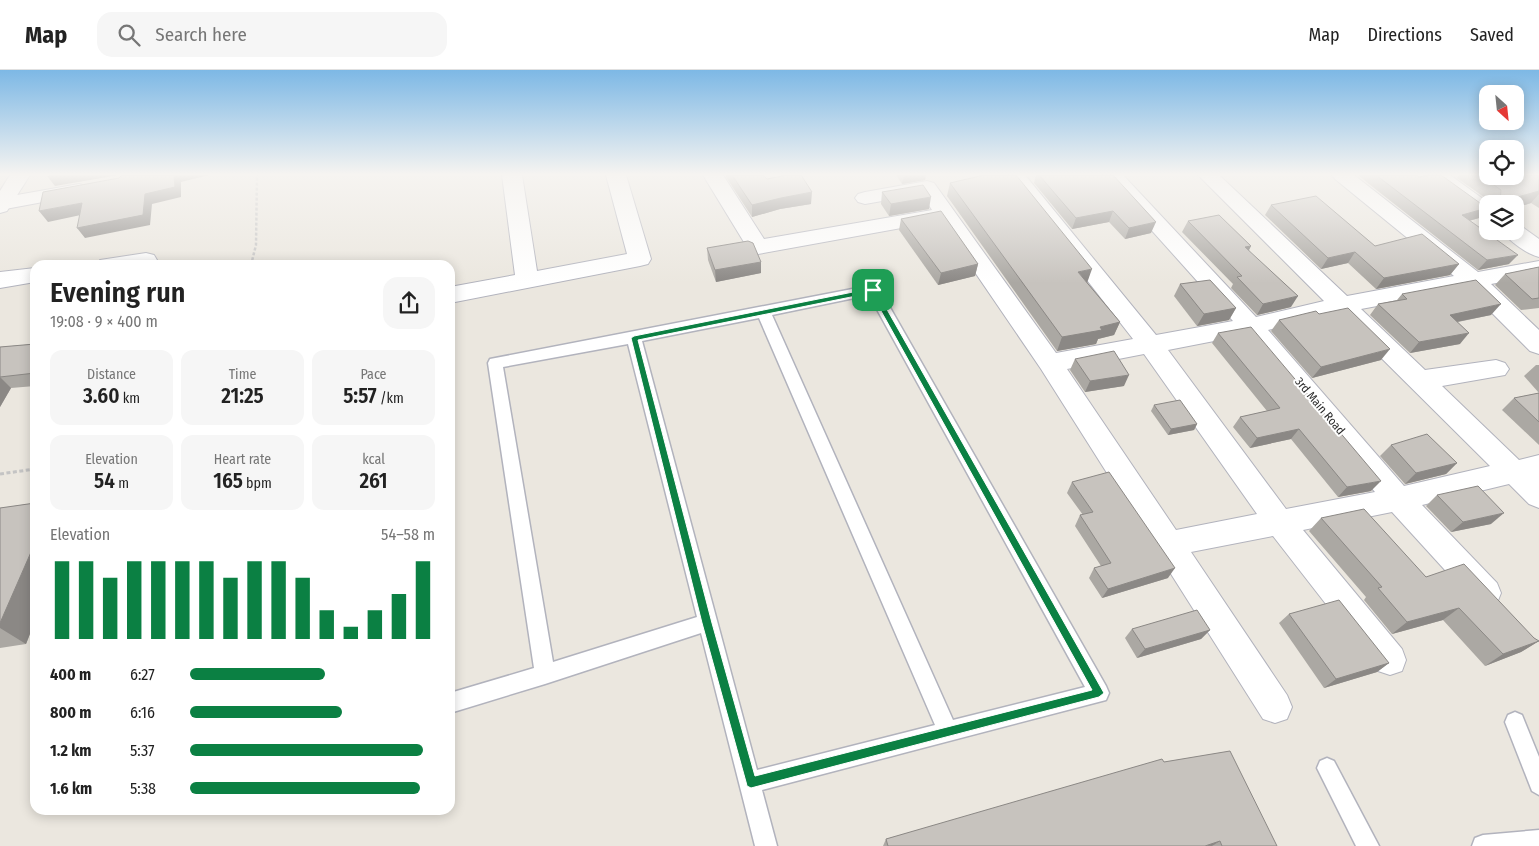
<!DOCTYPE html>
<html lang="en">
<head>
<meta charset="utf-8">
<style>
  :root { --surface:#fff; --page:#f6f6f6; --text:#222; --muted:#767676; --line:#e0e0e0; --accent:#0b8043 }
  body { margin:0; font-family:"Fira Sans Condensed",sans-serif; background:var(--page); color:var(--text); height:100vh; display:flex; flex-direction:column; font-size:19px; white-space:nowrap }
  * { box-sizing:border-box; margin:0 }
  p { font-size:16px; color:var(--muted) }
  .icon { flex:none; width:28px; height:28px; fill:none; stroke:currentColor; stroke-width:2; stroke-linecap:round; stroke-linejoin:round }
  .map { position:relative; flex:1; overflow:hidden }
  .drawer { position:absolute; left:30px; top:190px; width:425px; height:555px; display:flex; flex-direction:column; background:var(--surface); border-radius:15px; box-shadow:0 2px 12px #0003 }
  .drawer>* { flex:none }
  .needle { width:32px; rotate:153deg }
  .fabs { position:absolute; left:1479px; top:15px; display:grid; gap:10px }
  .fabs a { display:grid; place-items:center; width:45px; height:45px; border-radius:10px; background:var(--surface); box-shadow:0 2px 12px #0003; font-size:25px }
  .pin { position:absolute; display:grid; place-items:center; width:42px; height:42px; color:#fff; margin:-21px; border-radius:10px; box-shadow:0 2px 8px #0006 }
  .round { display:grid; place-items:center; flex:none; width:52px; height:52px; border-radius:15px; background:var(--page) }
  .head { display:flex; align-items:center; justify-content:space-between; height:85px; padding:0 20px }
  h1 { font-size:28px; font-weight:600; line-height:38px }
  .stats { display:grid; grid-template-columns:repeat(3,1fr); gap:8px; height:85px; padding:5px 20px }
  .stats div { display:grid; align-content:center; border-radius:12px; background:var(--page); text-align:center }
  .stats b { font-size:21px; font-weight:600 }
  .stats small { font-size:14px; font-weight:400 }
  .stats p { font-size:14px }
  .chart { height:140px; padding:10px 20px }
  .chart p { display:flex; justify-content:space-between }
  .chart svg { width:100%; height:90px; margin-top:5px; stroke:var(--accent); stroke-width:6 }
  ul { padding:0 20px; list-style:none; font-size:16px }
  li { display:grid; grid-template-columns:80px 60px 1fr; align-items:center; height:38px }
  li i { height:12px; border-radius:6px; background:var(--accent) }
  header { display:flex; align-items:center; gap:30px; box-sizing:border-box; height:70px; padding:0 25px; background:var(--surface); border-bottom:1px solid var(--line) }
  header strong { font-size:24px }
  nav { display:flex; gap:28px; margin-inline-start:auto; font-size:18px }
  .search { width:350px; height:45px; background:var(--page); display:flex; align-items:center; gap:12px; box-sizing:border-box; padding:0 18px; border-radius:15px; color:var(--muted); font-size:19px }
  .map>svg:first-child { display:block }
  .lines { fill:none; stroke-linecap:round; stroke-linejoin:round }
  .service-casing { stroke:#b2b3bd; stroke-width:3 }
  .minor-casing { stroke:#b2b3bd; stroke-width:2 }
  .tertiary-casing { stroke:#b2b3bd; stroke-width:2 }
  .path-far1 { stroke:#c4c4c4; stroke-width:2.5; stroke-dasharray:3 2; stroke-linecap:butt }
  .path { stroke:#c4c4c4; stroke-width:3; stroke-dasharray:4 2.5; stroke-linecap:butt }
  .service { fill:#fff; fill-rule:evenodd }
  .minor { fill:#fff; fill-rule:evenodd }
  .tertiary { fill:#fff; fill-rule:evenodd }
  .wall { fill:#aba8a3 }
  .shaded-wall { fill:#8b8885 }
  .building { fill:#c7c3be; stroke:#8b8885 }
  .route { fill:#0b8043; stroke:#fff; fill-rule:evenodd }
  .labels { text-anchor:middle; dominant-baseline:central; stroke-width:4; stroke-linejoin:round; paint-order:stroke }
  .street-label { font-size:12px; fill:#2b2b2b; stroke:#fff }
</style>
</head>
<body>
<header>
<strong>Map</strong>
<div class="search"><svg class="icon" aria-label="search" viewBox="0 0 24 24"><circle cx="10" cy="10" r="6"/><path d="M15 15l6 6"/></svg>Search here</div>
<nav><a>Map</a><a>Directions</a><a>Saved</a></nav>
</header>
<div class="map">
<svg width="1539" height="776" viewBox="0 0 1539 776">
  <rect width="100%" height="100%" fill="#ebe7df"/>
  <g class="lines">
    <defs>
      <g id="service">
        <path d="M873 215 878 217 880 220 1106 616 1109 623 1106 630 762 720 777 776H755L701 563 545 614 450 643V623L534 598 488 293 490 289ZM869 225 1085 617 953 650 772 245ZM759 248 935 655 757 700 642 271ZM628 274 697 547 553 592 503 297Z"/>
        <path d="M1515 642 1522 645 1539 687V725L1532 721 1505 652 1508 645Z"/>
        <path d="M1327 688 1334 691 1379 776H1356L1317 698 1320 691Z"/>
        <path d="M1539 760V776H1472L1475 768 1483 765Z"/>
      </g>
      <g id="minor">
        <path d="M502 105H522L537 201 627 184 606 105H626L651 189 648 194 640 196 450 233V217L515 205Z"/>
        <path d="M703 105H723L764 169 932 140 922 124 865 134 858 132 855 128 858 124 865 122 927 111 934 113 1056 283 1133 269 1005 105H1025L1156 265 1233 251 1102 105H1123L1256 247 1324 231 1198 105H1219L1347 226 1454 206 1335 109 1332 105H1354L1478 202 1539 191V205L1491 214 1539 260V284L1530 281 1468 219 1361 239 1425 300 1496 290 1505 293 1509 299 1505 305 1442 316 1519 390 1539 385V438L1529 434 1509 414 1422 435 1497 513 1501 523 1497 533 1486 537 1475 533 1392 442 1303 460 1402 579 1406 590 1402 601 1390 605 1378 601 1273 466 1191 482 1287 625 1292 637 1287 649 1275 653 1263 649 1041 299 940 151 758 184 750 182ZM1337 244 1490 396 1404 416 1268 260ZM1245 265 1375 422 1286 439 1168 280ZM1144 284 1257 444 1176 460 1067 299Z"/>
        <path d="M1427 105H1450L1490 134H1488V148L1481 147 1430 109Z"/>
        <path d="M79 114 86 116 89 120 86 124 0 140V128Z"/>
        <path d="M1515 155 1521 156 1539 169V187C1527 184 1510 172 1502 161H1515Z"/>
        <path d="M146 183 154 185 157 190 154 195H97L100 190Z"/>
        <path d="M35 198V212L0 218V202Z"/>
      </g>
      <path id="tertiary" d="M10 105H30L7 141 0 143V121Z"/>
    </defs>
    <!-- service casing -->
    <use href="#service" class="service-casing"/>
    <!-- minor casing -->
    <use href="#minor" class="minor-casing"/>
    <!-- tertiary casing -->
    <use href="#tertiary" class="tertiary-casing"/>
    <!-- path-far1 -->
    <path class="path-far1" d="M251 195 256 175 257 105"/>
    <!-- path -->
    <path class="path" d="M0 404 35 399"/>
    <!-- service -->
    <use href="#service" class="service"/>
    <!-- minor -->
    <use href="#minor" class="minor"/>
    <!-- tertiary -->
    <use href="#tertiary" class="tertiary"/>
  </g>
  <!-- wall -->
  <g class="wall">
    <path d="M726 105H763L767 109 811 134 780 139 752 147 726 107Z"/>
    <path d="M896 105H926L925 110 902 114Z"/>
    <path d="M1036 105H1113L1151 163 1125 169 1109 152 1072 159 1034 113Z"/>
    <path d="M1358 105H1416L1419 107 1487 138 1479 148 1469 151 1509 194 1478 200 1369 114Z"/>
    <path d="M1459 105H1539V138L1531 133 1515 138V134H1491V132L1457 108Z"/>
    <path d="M950 113 1087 212 1120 252 1114 265 1098 269 1096 274 1057 281 947 126Z"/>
    <path d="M882 122 929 139 889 146 881 134Z"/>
    <path d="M1271 135 1375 176 1459 194 1450 205 1376 219 1348 193 1321 199 1265 145Z"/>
    <path d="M901 149 978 194 975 206 938 215 899 160Z"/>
    <path d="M1188 151 1251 176 1249 180 1291 237 1257 245 1231 218 1233 214 1182 162Z"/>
    <path d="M707 178 761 192V203L716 212 708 190Z"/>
    <path d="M1539 197V238L1521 240 1495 215 1505 204Z"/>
    <path d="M1180 214 1236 238 1229 250 1197 256 1174 226Z"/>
    <path d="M1402 224 1491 245 1458 252 1460 274 1410 283 1370 245 1378 234 1397 230Z"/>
    <path d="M1319 244 1381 290 1312 308 1271 261 1279 250Z"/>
    <path d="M1218 263 1371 421 1338 427 1291 369 1250 378 1233 357 1240 347 1267 341 1212 273Z"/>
    <path d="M35 274V316L11 318 0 337V277Z"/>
    <path d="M1075 289 1124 316 1085 322 1070 300Z"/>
    <path d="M1536 295H1539V323L1524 306Z"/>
    <path d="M1539 323V375L1502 340 1514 328Z"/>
    <path d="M1154 335 1197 354 1194 360 1168 365 1151 341Z"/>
    <path d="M1391 375 1457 393 1446 404 1405 414 1380 386Z"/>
    <path d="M1072 412 1168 508 1102 528 1089 508 1094 498 1101 496 1075 456 1080 445H1083L1067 423Z"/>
    <path d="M1437 425 1491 454 1451 462 1426 436Z"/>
    <path d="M35 433V551L26 574 0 578V438Z"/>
    <path d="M1321 448 1426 507 1539 571 1521 582 1485 596 1443 550 1392 564 1364 530 1366 527 1309 461Z"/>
    <path d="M1289 544 1389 593 1377 602 1324 618 1279 553Z"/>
    <path d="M1132 559 1210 560 1201 569 1137 588 1125 568Z"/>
    <path d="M1164 692 1277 776H883L886 769Z"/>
  </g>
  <!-- shaded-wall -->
  <g class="shaded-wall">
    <path d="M54 105H119L55 116 47 106Z"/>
    <path d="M174 105H209L181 112V127L152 134 150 155 85 168 77 158 145 124Z"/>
    <path d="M904 105H926L925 110 902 114Z"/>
    <path d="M1539 121V124L1531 133 1515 138V134H1499L1500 132Z"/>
    <path d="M812 122 811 134 780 139 752 147V135L781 128Z"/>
    <path d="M931 127 929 139 889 146 891 134Z"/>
    <path d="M82 133 90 143 48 152 39 141Z"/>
    <path d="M1487 138 1479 148 1454 155 1462 145Z"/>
    <path d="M1113 141 1109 152 1072 159 1076 148Z"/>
    <path d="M1156 152 1151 163 1125 169 1129 158Z"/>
    <path d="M1251 176 1245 187V177Z"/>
    <path d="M1355 182 1348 193 1321 199 1328 188Z"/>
    <path d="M1518 185 1509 194 1478 200 1487 190Z"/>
    <path d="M761 192V203L716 212 715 200Z"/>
    <path d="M978 194 975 206 938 215 941 203Z"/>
    <path d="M1459 194 1450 205 1376 219 1384 208Z"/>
    <path d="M1092 199 1087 213 1078 202Z"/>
    <path d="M1298 226 1291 237 1257 245 1263 234Z"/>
    <path d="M1501 234 1491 245 1441 255 1450 245Z"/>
    <path d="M1236 238 1229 250 1197 256 1204 244Z"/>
    <path d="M1120 252 1114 265 1098 269 1096 274 1057 281 1062 267Z"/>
    <path d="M1469 263 1460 274 1410 283 1419 272Z"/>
    <path d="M1390 279 1381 290 1312 308 1321 297Z"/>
    <path d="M1129 305 1124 316 1085 322 1090 311Z"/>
    <path d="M0 307 11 318 0 337Z"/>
    <path d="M1197 354 1194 360 1168 365 1171 359Z"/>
    <path d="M1299 359 1291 369 1250 378 1257 368Z"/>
    <path d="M1457 393 1446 404 1405 414 1416 403Z"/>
    <path d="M1381 411 1371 421 1338 427 1347 417Z"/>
    <path d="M1504 443 1491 454 1451 462 1463 452Z"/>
    <path d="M35 473V551L26 574 0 558V553Z"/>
    <path d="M1175 498 1168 508 1102 528 1108 519Z"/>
    <path d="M1459 538 1443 550 1392 564 1407 552Z"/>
    <path d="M1210 560 1201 569 1137 588 1145 579Z"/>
    <path d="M1539 571 1521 582 1485 596 1503 584Z"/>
    <path d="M1389 593 1377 602 1324 618 1336 609Z"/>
    <path d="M1220 771 1212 776H1205Z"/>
  </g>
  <!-- building -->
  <g class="building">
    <path d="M122 105H174L175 117 145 124 143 145 77 158 82 133 39 141 43 122 119 108Z"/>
    <path d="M732 105H763L767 109 787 105H801L812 122 781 128 752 135Z"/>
    <path d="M984 105H1016L1092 199 1078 202 1120 252 1100 257 1102 260 1062 267 950 113Z"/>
    <path d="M1039 105H1113L1156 152 1129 158 1113 141 1076 148Z"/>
    <path d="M1376 105H1416L1419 107 1430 105H1441L1487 138 1462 145 1518 185 1487 190Z"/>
    <path d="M1480 105H1488V106H1515V105H1539V121L1500 132 1501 120Z"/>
    <path d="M923 115 931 127 891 134 882 122Z"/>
    <path d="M1316 126 1375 176 1422 164 1459 194 1384 208 1355 182 1328 188 1271 135Z"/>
    <path d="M941 141 978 194 941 203 901 149Z"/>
    <path d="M1219 145 1251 176 1245 177 1298 226 1263 234 1237 207 1242 206 1188 151Z"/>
    <path d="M748 171 753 173 761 192 715 200 707 178Z"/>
    <path d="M1539 197V228L1532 229 1505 204Z"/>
    <path d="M1210 210 1236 238 1204 244 1180 214Z"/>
    <path d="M1476 210 1501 234 1450 245 1469 263 1419 272 1378 234 1407 229 1402 224Z"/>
    <path d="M1348 238 1390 279 1321 297 1279 250 1316 241 1319 244Z"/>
    <path d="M1251 257 1381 411 1347 417 1299 359 1257 368 1240 347 1280 338 1218 263Z"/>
    <path d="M35 274V303L0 307V277Z"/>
    <path d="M1114 281 1129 305 1090 311 1075 289Z"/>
    <path d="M1539 323V352L1514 328Z"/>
    <path d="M1180 330 1197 354 1171 359 1154 335Z"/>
    <path d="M1427 364 1457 393 1416 403 1391 375Z"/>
    <path d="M1109 402 1175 498 1108 519 1094 498 1111 493 1080 445 1093 442 1072 412Z"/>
    <path d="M1478 416 1504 443 1463 452 1437 425Z"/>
    <path d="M35 433V473L0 553V438Z"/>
    <path d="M1364 439 1426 507 1464 494 1534 568 1539 571 1503 584 1459 538 1407 552 1378 518 1382 517 1321 448Z"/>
    <path d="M1339 530 1389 593 1336 609 1289 544Z"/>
    <path d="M1197 540 1210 560 1145 579 1132 559Z"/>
    <path d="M1230 681 1277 776H1222L1220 771 1205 776H888L886 769 1162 689 1164 692Z"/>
  </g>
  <!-- sky -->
  <linearGradient id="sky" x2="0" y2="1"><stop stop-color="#7db8e5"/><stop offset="0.49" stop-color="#f6f4f1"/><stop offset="1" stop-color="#f6f4f1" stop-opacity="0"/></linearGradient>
  <rect width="1539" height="213" fill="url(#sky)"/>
  <!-- route -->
  <path class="route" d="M873 218 876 220 1104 623 1099 627 751 718 747 716 746 712 702 553 631 268 634 266ZM871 223 1092 620 755 706 712 553 638 270Z"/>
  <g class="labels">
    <!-- street labels -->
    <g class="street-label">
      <text transform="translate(1320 336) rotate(50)">3rd Main Road</text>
    </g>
  </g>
</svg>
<div class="fabs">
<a><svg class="needle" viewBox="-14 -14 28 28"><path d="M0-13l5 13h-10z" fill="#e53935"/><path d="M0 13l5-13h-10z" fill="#767676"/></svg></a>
<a><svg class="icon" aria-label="locate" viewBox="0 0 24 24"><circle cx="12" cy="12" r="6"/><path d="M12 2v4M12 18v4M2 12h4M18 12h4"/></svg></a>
<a><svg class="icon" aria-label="layers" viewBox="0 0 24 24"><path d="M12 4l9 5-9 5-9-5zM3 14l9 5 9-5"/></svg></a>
</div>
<div class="pin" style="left:873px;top:220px;background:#1e9e55"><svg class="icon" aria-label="arrive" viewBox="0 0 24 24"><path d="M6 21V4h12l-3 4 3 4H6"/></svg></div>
<section class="drawer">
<div class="head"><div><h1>Evening run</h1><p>19:08 · 9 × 400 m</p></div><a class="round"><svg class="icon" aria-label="share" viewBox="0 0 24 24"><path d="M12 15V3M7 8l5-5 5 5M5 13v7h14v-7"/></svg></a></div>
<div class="stats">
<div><p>Distance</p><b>3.60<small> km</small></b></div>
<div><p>Time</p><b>21:25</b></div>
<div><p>Pace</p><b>5:57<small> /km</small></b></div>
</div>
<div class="stats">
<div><p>Elevation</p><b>54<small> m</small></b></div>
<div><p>Heart rate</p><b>165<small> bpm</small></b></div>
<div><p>kcal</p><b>261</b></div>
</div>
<div class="chart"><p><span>Elevation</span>54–58 m</p>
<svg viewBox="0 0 160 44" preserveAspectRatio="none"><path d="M5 44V6M15 44V6M25 44V14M35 44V6M45 44V6M55 44V6M65 44V6M75 44V14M85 44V6M95 44V6M105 44V14M115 44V30M125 44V38M135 44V30M145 44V22M155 44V6"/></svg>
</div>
<ul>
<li><b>400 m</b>6:27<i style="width:55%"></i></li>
<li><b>800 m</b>6:16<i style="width:62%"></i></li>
<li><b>1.2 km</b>5:37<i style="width:95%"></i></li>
<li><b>1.6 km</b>5:38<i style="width:94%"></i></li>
</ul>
</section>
</div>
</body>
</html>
